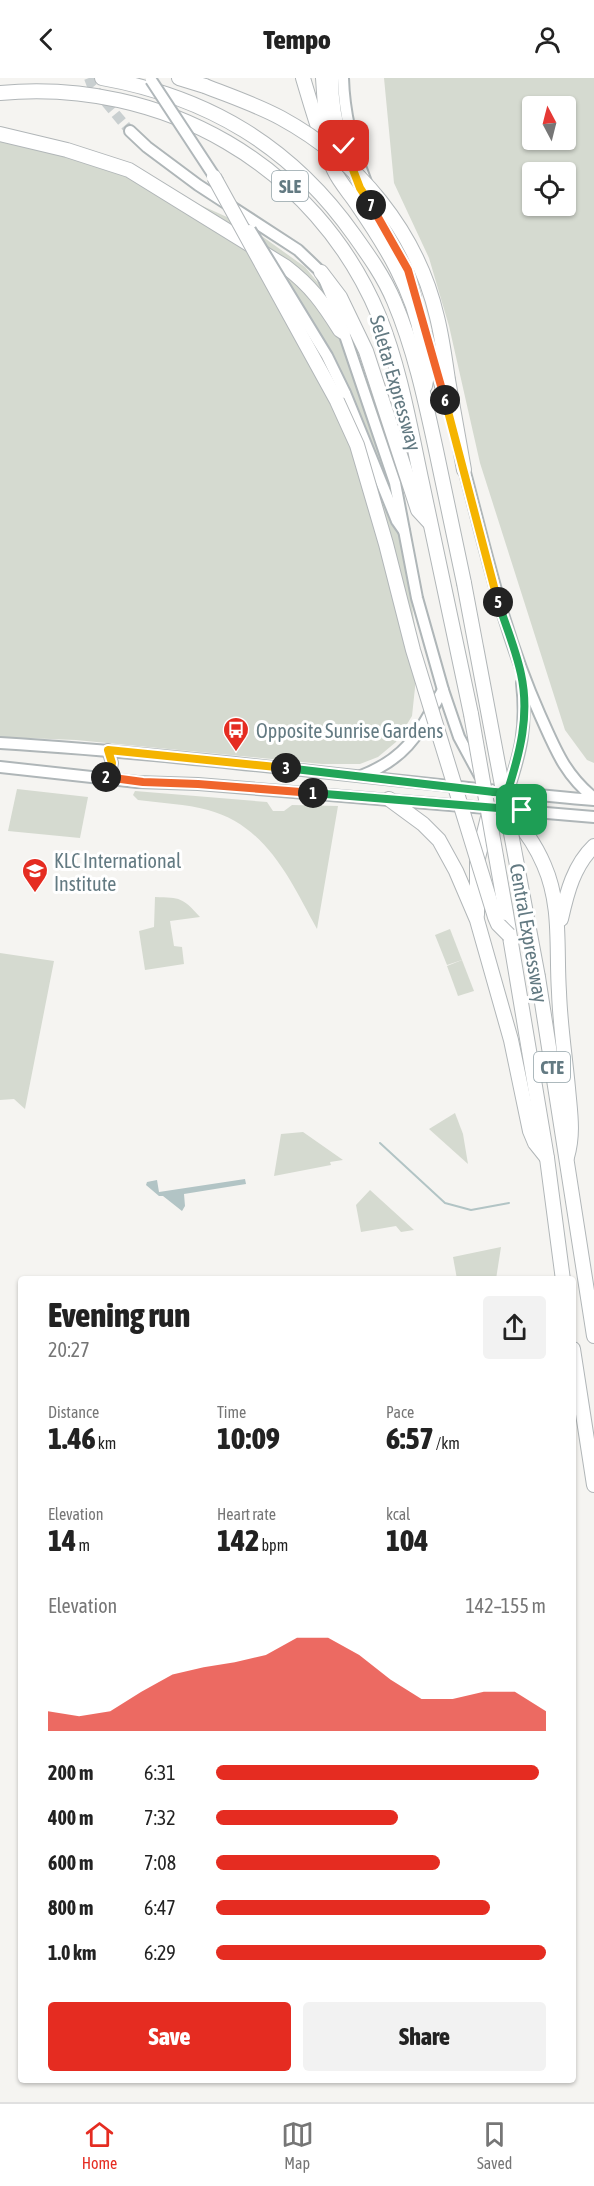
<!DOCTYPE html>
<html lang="en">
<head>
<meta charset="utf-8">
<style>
  :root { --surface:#fff; --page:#f2f2f2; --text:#222; --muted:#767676; --line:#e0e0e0; --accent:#e52c21 }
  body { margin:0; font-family:"Asap Condensed",sans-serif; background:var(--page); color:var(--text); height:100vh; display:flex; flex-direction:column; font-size:22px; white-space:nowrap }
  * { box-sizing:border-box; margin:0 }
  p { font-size:20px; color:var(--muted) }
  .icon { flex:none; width:33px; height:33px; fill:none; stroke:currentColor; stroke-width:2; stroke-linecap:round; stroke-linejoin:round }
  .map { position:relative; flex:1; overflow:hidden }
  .details { position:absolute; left:18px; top:1198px; width:558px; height:807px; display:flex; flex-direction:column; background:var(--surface); border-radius:6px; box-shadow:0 2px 4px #0004 }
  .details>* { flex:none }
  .needle { width:39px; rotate:353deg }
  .fabs { position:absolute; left:522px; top:18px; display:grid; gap:12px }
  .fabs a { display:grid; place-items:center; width:54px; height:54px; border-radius:6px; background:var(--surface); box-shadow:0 2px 4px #0004; font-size:30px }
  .pin { position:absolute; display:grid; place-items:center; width:51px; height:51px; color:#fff; margin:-26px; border-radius:12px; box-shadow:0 3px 9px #0006 }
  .km { position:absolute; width:30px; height:30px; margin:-15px; border-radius:50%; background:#222; color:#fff; font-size:16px; line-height:30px; text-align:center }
  .round { display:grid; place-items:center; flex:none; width:63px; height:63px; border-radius:6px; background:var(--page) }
  .overview { display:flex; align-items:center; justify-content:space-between; height:102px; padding:0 30px }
  h1 { font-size:33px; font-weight:800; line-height:45px }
  .stats { display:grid; grid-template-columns:repeat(3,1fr); gap:9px; height:102px; padding:6px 30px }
  .stats div { display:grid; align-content:center }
  .stats b { font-size:30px; font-weight:800 }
  .stats small { font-size:16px; font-weight:400 }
  .stats p { font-size:16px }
  .chart { height:168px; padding:12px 30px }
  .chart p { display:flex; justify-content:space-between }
  .chart svg { width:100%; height:108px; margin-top:6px; fill:var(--accent); opacity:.7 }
  .cta { display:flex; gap:12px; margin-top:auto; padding:12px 30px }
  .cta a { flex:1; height:69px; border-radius:6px; background:var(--accent); color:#fff; font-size:24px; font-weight:800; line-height:69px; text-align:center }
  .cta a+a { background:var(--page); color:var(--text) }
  ul { padding:0 30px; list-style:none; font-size:20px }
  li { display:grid; grid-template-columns:96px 72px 1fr; align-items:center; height:45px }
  li i { height:15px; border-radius:8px; background:var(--accent) }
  header { display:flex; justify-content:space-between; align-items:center; height:78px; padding:0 30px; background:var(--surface); font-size:27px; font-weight:800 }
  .menu { display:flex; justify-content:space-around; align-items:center; height:84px; border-top:2px solid var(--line); background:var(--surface); font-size:16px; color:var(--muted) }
  .menu a { display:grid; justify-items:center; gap:3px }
  .menu .selected { color:var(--accent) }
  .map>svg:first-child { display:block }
  .green { fill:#d5dad0; fill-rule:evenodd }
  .water { fill:#b2c4c5 }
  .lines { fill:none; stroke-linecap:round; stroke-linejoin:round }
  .stream { stroke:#b2c4c5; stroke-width:2 }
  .primary-tunnel { stroke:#c9cfd0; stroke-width:10; stroke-dasharray:10 5; stroke-linecap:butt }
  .secondary-casing { stroke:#b0b7ba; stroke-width:14 }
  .primary-casing { stroke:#afb6b8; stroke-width:14 }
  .motorway-casing { stroke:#b1b6b8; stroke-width:16 }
  .secondary { stroke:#fff; stroke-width:10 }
  .primary { stroke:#fff; stroke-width:10 }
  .motorway { stroke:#fff; stroke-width:14 }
  .secondary-bridge-casing { stroke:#b0b7ba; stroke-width:14; stroke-linecap:butt }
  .motorway-bridge-casing { stroke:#b1b6b8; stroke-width:16; stroke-linecap:butt }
  .secondary-bridge { stroke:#fff; stroke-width:10 }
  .motorway-bridge { stroke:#fff; stroke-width:14 }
  .split-1-casing { stroke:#fff; stroke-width:12 }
  .split-2-casing { stroke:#fff; stroke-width:12 }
  .split-3-casing { stroke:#fff; stroke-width:12 }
  .split-4-casing { stroke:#fff; stroke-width:12 }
  .split-5-casing { stroke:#fff; stroke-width:12 }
  .split-6-casing { stroke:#fff; stroke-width:12 }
  .split-7-casing { stroke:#fff; stroke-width:12 }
  .split-8-casing { stroke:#fff; stroke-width:12 }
  .split-1 { stroke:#22a559; stroke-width:8 }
  .split-2 { stroke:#f0652b; stroke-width:8 }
  .split-3 { stroke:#f5b400; stroke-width:8 }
  .split-4 { stroke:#22a559; stroke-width:8 }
  .split-5 { stroke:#22a559; stroke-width:8 }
  .split-6 { stroke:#f5b400; stroke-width:8 }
  .split-7 { stroke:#f0652b; stroke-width:8 }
  .split-8 { stroke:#f5b400; stroke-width:8 }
  .labels { text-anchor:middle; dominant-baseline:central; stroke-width:6; stroke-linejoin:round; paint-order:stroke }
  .shield { fill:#fff; stroke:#92a2a8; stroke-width:1.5 }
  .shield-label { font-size:18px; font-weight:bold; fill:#637a82 }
  .street-label { font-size:20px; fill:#637a82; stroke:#fff }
  .poi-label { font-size:20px; fill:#637a82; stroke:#fff; text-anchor:start }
</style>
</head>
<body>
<header><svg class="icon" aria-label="back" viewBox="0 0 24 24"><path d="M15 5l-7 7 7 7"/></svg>Tempo<svg class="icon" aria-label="person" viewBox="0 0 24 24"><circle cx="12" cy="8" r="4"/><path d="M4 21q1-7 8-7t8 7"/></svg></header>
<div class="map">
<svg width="594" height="2024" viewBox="0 0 594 2024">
  <rect width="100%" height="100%" fill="#f5f4f1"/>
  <!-- green -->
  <g class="green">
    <path d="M384 0H594V685L587 682 565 652 480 385 449 248 429 180 394 105ZM532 28H566V62H532ZM532 94H566V128H532Z"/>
    <path d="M0 61 72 77 167 112 227 139 256 154 305 189 338 229 362 288 381 357 391 417 402 458 416 556 417 591 412 638 396 664 378 679 360 686H322L76 662 0 659Z"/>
    <path d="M17 711 88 719 80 760 8 753Z"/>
    <path d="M135 713 267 724 273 733H284L292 727 338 728 317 851C290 802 267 748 208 732 186 726 161 725 138 722L133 717Z"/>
    <path d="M155 819C181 820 182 819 200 839L170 843 174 868 182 869 184 886 145 892 139 853 154 849Z"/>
    <path d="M450 851 462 882 447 887 435 857Z"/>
    <path d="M0 875 54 883 25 1031 14 1021 0 1022Z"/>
    <path d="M462 882 474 913 458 918 447 888Z"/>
    <path d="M455 1035 463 1056 468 1086 429 1051Z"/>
    <path d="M303 1054 343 1082 330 1084 331 1087 274 1098 281 1056Z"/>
    <path d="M370 1112 414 1152 401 1154 396 1148 361 1154 356 1127Z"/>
    <path d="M501 1169 496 1201H457L453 1179Z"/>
  </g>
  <!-- water -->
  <path class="water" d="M245 1101 246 1106 184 1116 185 1128 182 1133 163 1118H159L146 1107 147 1104 157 1102 159 1114Z"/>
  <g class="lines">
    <!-- stream -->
    <path class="stream" d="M380 1065 445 1125 471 1132 509 1125"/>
    <!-- primary-tunnel -->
    <path class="primary-tunnel" d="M89 0 92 8 130 53"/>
    <defs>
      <g id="secondary">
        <path d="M333 0C333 49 350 94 376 135"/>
        <path d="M345 315 397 443 404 453"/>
      </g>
      <g id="primary">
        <path d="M343 0C344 36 353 71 366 104"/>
        <path d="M130 53 147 69 198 107 298 172 321 194 333 222 395 405 417 520 443 612 459 659 480 698"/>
        <path d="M372 118 385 148 408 192 415 219"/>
        <path d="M426 257 448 332"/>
        <path d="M463 387C486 473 503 554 540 637 555 670 564 696 594 720"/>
        <path d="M0 665C199 677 396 705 594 722"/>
        <path d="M0 689 137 704 198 706 594 739"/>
        <path d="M361 698C409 679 419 654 443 612"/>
        <path d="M105 700 110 696 112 685 108 672"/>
        <path d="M507 715C521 673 527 649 522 605"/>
      </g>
      <g id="motorway">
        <path d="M102 0C208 19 291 68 354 157 369 178 384 199 394 223 414 270 425 321 436 372 445 416 455 461 464 505"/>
        <path d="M179 0 205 8"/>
        <path d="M303 0C312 30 321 63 334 92 340 105 349 114 357 126 386 168 413 212 422 262 425 278 429 293 425 308"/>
        <path d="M323 0 325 29 331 58"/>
        <path d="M0 15C163 0 316 87 379 238 400 290 410 349 422 405 438 482 455 559 471 636"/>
        <path d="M0 56 67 72 129 92 286 189C311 208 323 225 340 252L343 254"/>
        <path d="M321 194 340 219 366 273 418 432 430 445"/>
        <path d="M448 302 464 392"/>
        <path d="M490 714C512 735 532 758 544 787 562 828 556 871 559 914 560 946 565 978 568 1010 570 1034 574 1055 567 1079"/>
        <path d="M389 721 423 746 439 762 456 793 477 842 511 962 530 1053 535 1065 547 1080"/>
        <path d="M506 835 547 1080 563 1202"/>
        <path d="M477 837V784L489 735"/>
        <path d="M561 841C567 814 574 787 594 768"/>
        <path d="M538 899 594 1258"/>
        <path d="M573 1271 594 1407"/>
      </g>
    </defs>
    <!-- secondary casing -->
    <use href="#secondary" class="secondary-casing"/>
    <!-- primary casing -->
    <use href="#primary" class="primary-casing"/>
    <!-- motorway casing -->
    <use href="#motorway" class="motorway-casing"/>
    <!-- secondary -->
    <use href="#secondary" class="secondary"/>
    <!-- primary -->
    <use href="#primary" class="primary"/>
    <!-- motorway -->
    <use href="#motorway" class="motorway"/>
    <defs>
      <g id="secondary-bridge">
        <path d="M151 2 218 104"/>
        <path d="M250 152 327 278 345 315"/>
      </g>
      <g id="motorway-bridge">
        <path d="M205 8C230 18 257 27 281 40 358 82 417 153 437 239 442 259 445 281 448 302"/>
        <path d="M214 99 337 323 357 367 386 466 413 572 495 839 498 846 509 857"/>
        <path d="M464 505 538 899"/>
        <path d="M471 636 506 835"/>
      </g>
    </defs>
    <!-- secondary-bridge casing -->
    <use href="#secondary-bridge" class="secondary-bridge-casing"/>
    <!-- motorway-bridge casing -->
    <use href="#motorway-bridge" class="motorway-bridge-casing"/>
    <!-- secondary-bridge -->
    <use href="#secondary-bridge" class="secondary-bridge"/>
    <!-- motorway-bridge -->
    <use href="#motorway-bridge" class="motorway-bridge"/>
  </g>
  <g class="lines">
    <defs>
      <path id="split-1" d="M313 715 522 732"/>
      <path id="split-2" d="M106 699 143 704 198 706 313 715"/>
      <path id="split-3" d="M106 699 110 696 112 685 108 672 286 690"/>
      <path id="split-4" d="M286 690 494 714"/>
      <path id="split-5" d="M494 714 507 715C520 675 530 637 521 596 516 572 506 548 498 524"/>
      <path id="split-6" d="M445 322 498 524"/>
      <path id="split-7" d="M371 127 408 192 445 322"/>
      <path id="split-8" d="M344 68 360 110 371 127"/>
    </defs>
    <!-- split-1 casing -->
    <use href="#split-1" class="split-1-casing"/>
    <!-- split-2 casing -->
    <use href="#split-2" class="split-2-casing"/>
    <!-- split-3 casing -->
    <use href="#split-3" class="split-3-casing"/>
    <!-- split-4 casing -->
    <use href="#split-4" class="split-4-casing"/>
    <!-- split-5 casing -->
    <use href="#split-5" class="split-5-casing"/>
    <!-- split-6 casing -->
    <use href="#split-6" class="split-6-casing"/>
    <!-- split-7 casing -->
    <use href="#split-7" class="split-7-casing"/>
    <!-- split-8 casing -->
    <use href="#split-8" class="split-8-casing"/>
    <!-- split-1 -->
    <use href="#split-1" class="split-1"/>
    <!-- split-2 -->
    <use href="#split-2" class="split-2"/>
    <!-- split-3 -->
    <use href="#split-3" class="split-3"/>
    <!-- split-4 -->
    <use href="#split-4" class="split-4"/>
    <!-- split-5 -->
    <use href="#split-5" class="split-5"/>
    <!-- split-6 -->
    <use href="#split-6" class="split-6"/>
    <!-- split-7 -->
    <use href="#split-7" class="split-7"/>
    <!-- split-8 -->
    <use href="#split-8" class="split-8"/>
  </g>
  <!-- icons -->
  <defs>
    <symbol id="bus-pin" viewBox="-11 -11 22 30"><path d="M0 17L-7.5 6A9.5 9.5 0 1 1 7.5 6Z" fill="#e52c21" stroke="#fff"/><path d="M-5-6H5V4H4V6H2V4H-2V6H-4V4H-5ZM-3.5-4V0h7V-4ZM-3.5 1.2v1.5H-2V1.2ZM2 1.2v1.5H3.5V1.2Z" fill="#fff"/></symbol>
    <symbol id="school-pin" viewBox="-11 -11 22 30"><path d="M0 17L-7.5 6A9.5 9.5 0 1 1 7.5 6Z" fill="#e52c21" stroke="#fff"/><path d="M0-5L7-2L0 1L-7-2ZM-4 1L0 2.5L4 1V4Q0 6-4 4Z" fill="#fff"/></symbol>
  </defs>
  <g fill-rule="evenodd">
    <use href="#bus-pin" x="221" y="637" width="30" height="40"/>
    <use href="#school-pin" x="20" y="778" width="30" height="40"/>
  </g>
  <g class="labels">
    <!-- shield labels -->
    <g class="shield">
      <rect x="272" y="93" width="36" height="30" rx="4.5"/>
      <rect x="534" y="974" width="36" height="30" rx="4.5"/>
    </g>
    <g class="shield-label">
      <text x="290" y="108">SLE</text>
      <text x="552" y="989">CTE</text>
    </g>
    <!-- street labels -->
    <g class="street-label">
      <text transform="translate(396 305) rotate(74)">Seletar Expressway</text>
      <text transform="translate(529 855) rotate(80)">Central Expressway</text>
    </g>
    <!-- poi labels -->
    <g class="poi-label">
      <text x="256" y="652">Opposite Sunrise Gardens</text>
      <text x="54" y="782">KLC International<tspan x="54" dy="23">Institute</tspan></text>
    </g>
  </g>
</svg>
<div class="fabs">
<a><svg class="needle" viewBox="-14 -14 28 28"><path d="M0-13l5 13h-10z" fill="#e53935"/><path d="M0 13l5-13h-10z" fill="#767676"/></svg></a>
<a><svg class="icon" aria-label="locate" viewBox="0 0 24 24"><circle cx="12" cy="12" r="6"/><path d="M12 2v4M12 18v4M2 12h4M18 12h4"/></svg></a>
</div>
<div class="pin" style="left:522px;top:732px;background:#1e9e55"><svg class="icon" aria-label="arrive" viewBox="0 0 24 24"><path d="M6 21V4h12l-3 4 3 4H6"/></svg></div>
<div class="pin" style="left:344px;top:68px;background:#d93025"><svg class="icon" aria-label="check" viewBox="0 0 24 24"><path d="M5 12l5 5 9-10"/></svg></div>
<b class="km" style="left:313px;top:715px">1</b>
<b class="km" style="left:106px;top:699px">2</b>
<b class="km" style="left:286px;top:690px">3</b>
<b class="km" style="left:498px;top:524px">5</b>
<b class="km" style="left:445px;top:322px">6</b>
<b class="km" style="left:371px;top:127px">7</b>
<section class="details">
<div class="overview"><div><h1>Evening run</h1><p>20:27</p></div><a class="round"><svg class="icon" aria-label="share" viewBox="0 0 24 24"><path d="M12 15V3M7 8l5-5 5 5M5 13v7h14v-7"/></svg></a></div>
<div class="stats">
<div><p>Distance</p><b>1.46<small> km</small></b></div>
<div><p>Time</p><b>10:09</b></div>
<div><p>Pace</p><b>6:57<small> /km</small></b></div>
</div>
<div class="stats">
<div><p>Elevation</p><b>14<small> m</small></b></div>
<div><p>Heart rate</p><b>142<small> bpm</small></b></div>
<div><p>kcal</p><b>104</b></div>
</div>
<div class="chart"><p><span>Elevation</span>142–155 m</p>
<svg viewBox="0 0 160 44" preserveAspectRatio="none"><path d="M0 44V36L10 38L20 36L30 28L40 21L50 18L60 16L70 13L80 6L90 6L100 13L110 23L120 31L130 31L140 28L150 28L160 36V44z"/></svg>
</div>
<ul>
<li><b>200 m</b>6:31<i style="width:98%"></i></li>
<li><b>400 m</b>7:32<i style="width:55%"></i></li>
<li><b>600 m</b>7:08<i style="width:68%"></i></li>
<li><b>800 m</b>6:47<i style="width:83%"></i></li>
<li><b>1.0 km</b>6:29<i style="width:100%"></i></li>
</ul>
<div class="cta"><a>Save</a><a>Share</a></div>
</section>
</div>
<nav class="menu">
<a class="selected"><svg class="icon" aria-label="home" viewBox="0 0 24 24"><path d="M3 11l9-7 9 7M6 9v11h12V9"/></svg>Home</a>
<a><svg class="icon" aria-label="map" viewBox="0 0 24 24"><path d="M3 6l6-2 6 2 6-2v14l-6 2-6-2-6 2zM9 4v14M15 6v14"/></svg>Map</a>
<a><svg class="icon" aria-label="saved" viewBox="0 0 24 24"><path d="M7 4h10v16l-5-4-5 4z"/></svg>Saved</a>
</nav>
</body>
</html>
